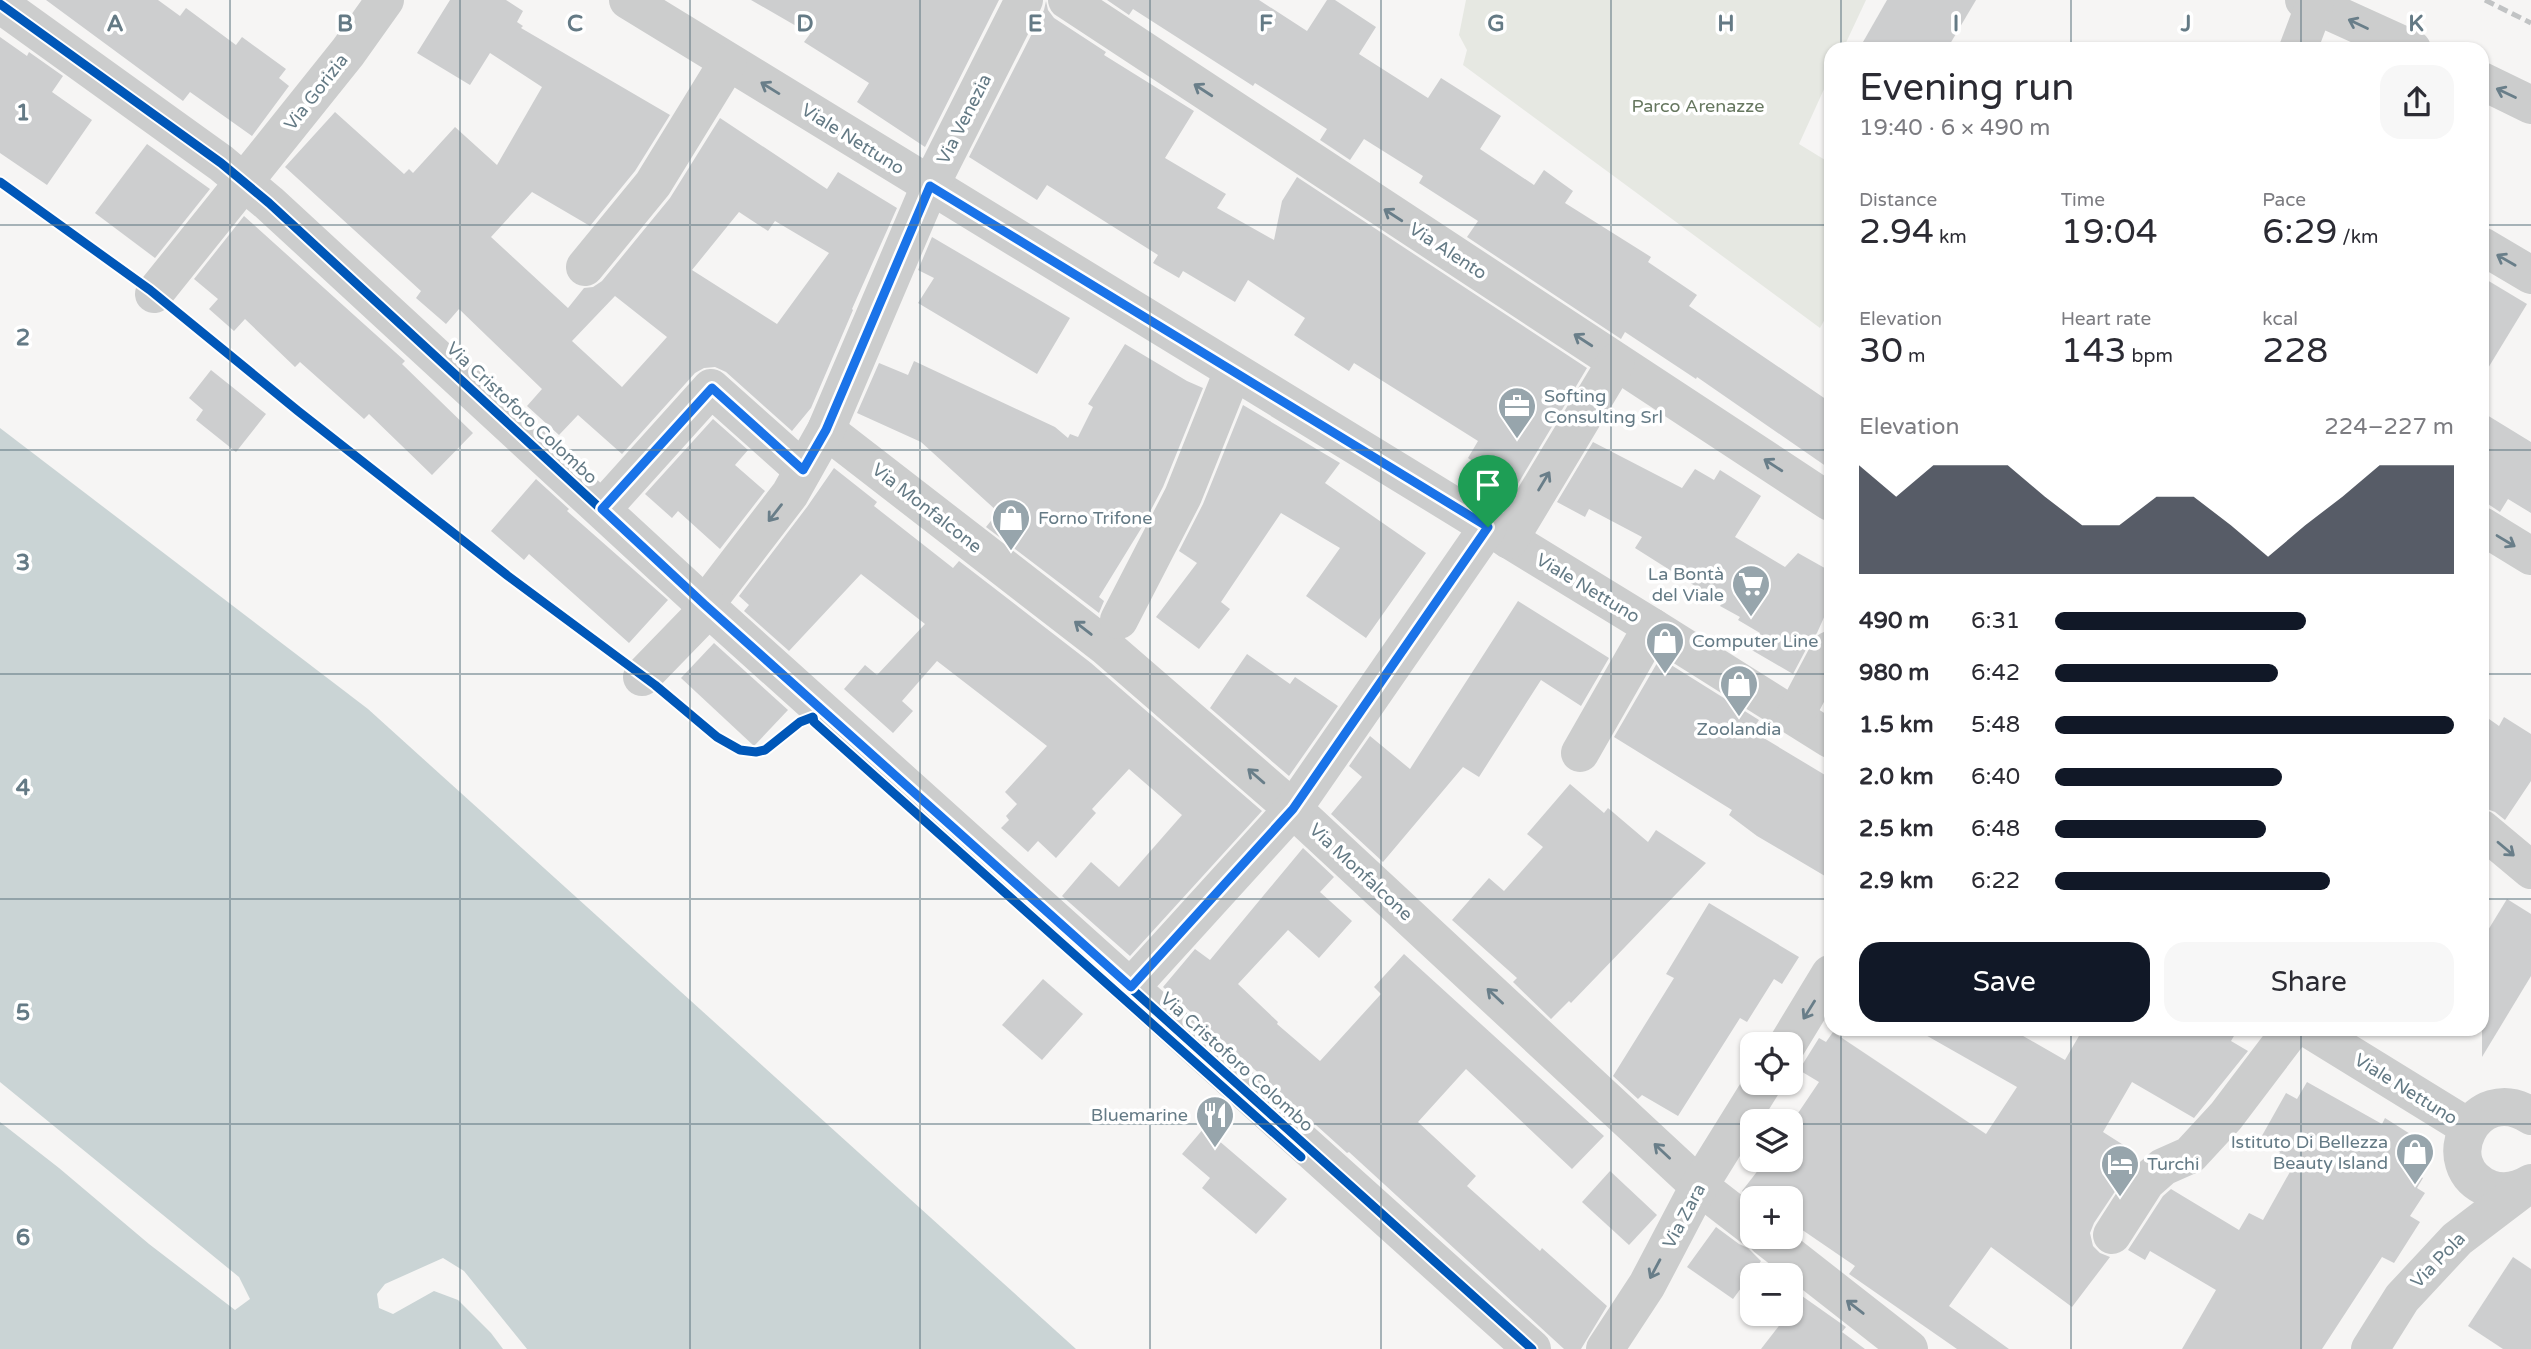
<!DOCTYPE html>
<html lang="en">
<head>
<meta charset="utf-8">
<style>
  :root { --surface:#fff; --page:#f7f7f7; --text:#2b2b33; --muted:#7c7c81; --accent:#111827 }
  body { margin:0; font-family:"Varela Round",sans-serif; background:var(--page); color:var(--text); height:100vh; display:flex; flex-direction:column; font-size:26px; white-space:nowrap }
  * { box-sizing:border-box; margin:0 }
  p { font-size:23px; color:var(--muted) }
  .icon { flex:none; width:38px; height:38px; fill:none; stroke:currentColor; stroke-width:2; stroke-linecap:round; stroke-linejoin:round }
  .map { position:relative; flex:1; overflow:hidden }
  .details { position:absolute; left:1824px; top:42px; width:665px; height:994px; display:flex; flex-direction:column; background:var(--surface); border-radius:21px; box-shadow:0 2px 5px #0004 }
  .details>* { flex:none }
  .tools { position:absolute; left:1740px; top:1032px; display:grid; gap:14px }
  .tools a { display:grid; place-items:center; width:63px; height:63px; border-radius:14px; background:var(--surface); box-shadow:0 2px 5px #0004; font-size:35px }
  .pin { position:absolute; display:grid; place-items:center; width:60px; height:60px; color:#fff; margin:-72px -30px; border-radius:50% 50% 50% 0; rotate:-45deg; box-shadow:0 0 7px #0007 }
  .pin .icon { rotate:45deg }
  .round { display:grid; place-items:center; flex:none; width:74px; height:74px; border-radius:21px; background:var(--page) }
  .head { display:flex; align-items:center; justify-content:space-between; height:119px; padding:0 35px }
  h1 { font-size:38px; font-weight:600; line-height:52px }
  .metrics { display:grid; grid-template-columns:repeat(3,1fr); gap:10px; height:119px; padding:7px 35px }
  .metrics div { display:grid; align-content:center }
  .metrics b { font-size:35px; font-weight:600 }
  .metrics small { font-size:19px; font-weight:400 }
  .metrics p { font-size:19px }
  .chart { height:196px; padding:14px 35px }
  .chart p { display:flex; justify-content:space-between }
  .chart svg { width:100%; height:126px; margin-top:7px; fill:var(--accent); opacity:.7 }
  .action { display:flex; gap:14px; margin-top:auto; padding:14px 35px }
  .action a { flex:1; height:80px; border-radius:21px; background:var(--accent); color:#fff; font-size:28px; font-weight:600; line-height:80px; text-align:center }
  .action a+a { background:var(--page); color:var(--text) }
  ul { padding:0 35px; list-style:none; font-size:23px }
  li { display:grid; grid-template-columns:112px 84px 1fr; align-items:center; height:52px }
  li i { height:18px; border-radius:9px; background:var(--accent) }
  .map>svg:first-child { display:block }
  .green { fill:#e6e8e2 }
  .water { fill:#cad4d5 }
  .pier { fill:#f6f5f4 }
  .building { fill:#cdcecf; fill-rule:evenodd }
  .lines { fill:none; stroke-linecap:round; stroke-linejoin:round }
  .minor { stroke:#cccdcd; stroke-width:38 }
  .rail { stroke:#c1c3c4; stroke-width:5; stroke-dasharray:10 5; stroke-linecap:butt }
  .cycleway-casing { stroke:#fff; stroke-width:13 }
  .cycleway { stroke:#0057b8; stroke-width:9 }
  .oneway { stroke:#697e89 }
  .route-casing { stroke:#fff; stroke-width:14 }
  .route { stroke:#1a73e8; stroke-width:9 }
  .grid { fill:none; stroke:#647a85; stroke-width:2; stroke-opacity:0.55 }
  .labels { text-anchor:middle; dominant-baseline:central; stroke-width:7; stroke-linejoin:round; paint-order:stroke }
  .street-label { font-size:18px; fill:#647a85; stroke:#fff }
  .park-label { font-size:18px; fill:#66775f; stroke:#fff }
  .poi-label { font-size:18px; fill:#647a85; stroke:#fff; text-anchor:start }
  .grid-label { font-size:23px; text-anchor:middle; font-weight:bold; fill:#647a85; stroke:#fff; stroke-width:7; stroke-linejoin:round; paint-order:stroke }
</style>
</head>
<body>
<div class="map">
<svg width="2531" height="1349" viewBox="0 0 2531 1349">
  <rect width="100%" height="100%" fill="#f6f5f4"/>
  <!-- green -->
  <path class="green" d="M1466 0H1866L1843 49H1830V76L1799 144 1830 163V310L1820 328 1463 65 1467 50 1459 35Z"/>
  <!-- water -->
  <path class="water" d="M0 428 368 709 1076 1349H0Z"/>
  <!-- pier -->
  <g class="pier">
    <path d="M0 1082 239 1277 250 1299 235 1310 149 1244 59 1168 0 1122Z"/>
    <path d="M443 1258 464 1271 527 1349H503L491 1333 458 1300 434 1291 393 1314 379 1308 377 1294 385 1284Z"/>
  </g>
  <!-- building -->
  <g class="building">
    <path d="M46 0H158L180 16 186 8 236 45 242 37 286 69 279 78 289 86 252 136 190 92 183 101Z"/>
    <path d="M450 0H506L523 11 517 22 523 26 521 28 670 115 635 171 590 226 532 192 491 237 568 308 584 288 593 287 602 281 670 198 720 118 827 189 838 172 897 208 852 309 853 310 811 408 792 431 726 372 715 367 704 368 695 373 622 454 578 415 559 435 527 406 542 389 459 309 446 324 416 298 421 291 285 167 335 112 404 174 409 169 413 173 455 127 497 165 542 87 490 53 470 85 417 53ZM739 212 768 231 775 221 829 253 777 324 692 270ZM615 296 667 337 622 387 572 341Z"/>
    <path d="M751 0H999L925 147 857 102 869 83 804 42 810 34Z"/>
    <path d="M1107 0H1259L1307 31 1327 0H1335L1376 27 1359 54 1428 98 1441 78 1501 116 1480 149 1534 185 1544 170 1573 191 1565 203 1651 257 1648 262 1697 295 1689 306 1830 402V469L1697 377 1696 379 1625 332 1621 339 1467 237 1478 221 1419 183 1423 176 1364 139 1350 160 1320 140 1327 129 1255 83 1253 86 1133 9 1129 15Z"/>
    <path d="M1887 0H1976L1947 49H1859Z"/>
    <path d="M1046 1 1048 10 1054 18 1106 52 1104 55 1194 111 1165 158 1226 194 1217 208 1274 240 1282 201 1297 177 1587 368 1516 487 1468 458 1478 441 1354 363 1349 371 1294 335 1305 318 1248 280 1235 302 1183 271 1179 278 1153 263 1158 255 1047 185 1037 200 969 157 1044 10Z"/>
    <path d="M0 37 27 56 29 52 63 76 52 92 92 120 47 185 0 153Z"/>
    <path d="M147 144 210 189 155 258 95 213Z"/>
    <path d="M244 216 405 361 402 364 473 433 432 475 369 414 364 419 300 362 295 367 245 319 234 331 209 309 218 299 194 279Z"/>
    <path d="M932 237 1070 318 1037 374 918 303 934 278 918 270Z"/>
    <path d="M2482 277 2527 304 2482 378Z"/>
    <path d="M1125 344 1187 381 1203 388 1163 487 1142 527 1099 597 1104 601 1099 613 986 527 998 512 921 442 857 413 879 363 908 375 914 361 1055 427 1068 438 1070 434 1078 437 1093 407 1088 404Z"/>
    <path d="M211 370 266 414 236 452 196 420 203 410 189 398Z"/>
    <path d="M1243 405 1340 463 1325 483 1426 553 1366 638 1306 596 1340 548 1281 513 1221 602 1230 609 1199 649 1156 617 1197 563 1179 551 1203 504Z"/>
    <path d="M2482 412 2531 442V513L2508 499 2500 512 2482 500Z"/>
    <path d="M713 419 748 450 735 465 765 491 720 549 678 511 672 518 645 494Z"/>
    <path d="M1593 442 1682 488 1695 469 1714 480 1720 470 1761 496 1735 537 1785 567 1798 553 1830 571V604L1817 633 1811 640 1793 674 1750 649 1760 633 1738 620 1740 617 1720 606 1722 603 1635 548 1642 537 1589 509 1585 517 1557 502Z"/>
    <path d="M834 468 877 502 874 506 953 568 959 561 1091 663 1262 811 1130 956 1062 896 1091 862 1119 887 1182 815 1129 769 1092 809 1096 813 1056 858 1038 841 1028 852 1001 828 1009 820 1006 816 1017 804 1005 792 1047 746 937 661 902 701 913 711 893 733 844 689 865 665 877 675 925 624 861 574 789 651 744 611 749 605 739 596 807 507Z"/>
    <path d="M536 479 569 509 567 511 668 600 629 643 529 554 524 560 491 531Z"/>
    <path d="M1518 601 1609 658 1581 706 1541 680 1479 777 1463 767 1383 862 1331 814 1362 777 1349 766 1370 736 1410 769Z"/>
    <path d="M714 643 788 710 754 746 681 678Z"/>
    <path d="M1247 654 1290 684 1295 677 1338 706 1289 776 1210 708Z"/>
    <path d="M1660 658 1759 720 1752 731 1830 778V879L1757 836 1729 815 1732 810 1614 737Z"/>
    <path d="M2482 714 2499 726 2504 717 2531 734V781L2505 820 2495 812 2482 807Z"/>
    <path d="M1570 784 1604 813 1608 808 1648 842 1656 830 1706 863 1571 1003 1569 1001 1551 1019 1513 982 1517 978 1452 920 1489 878 1504 891 1543 847 1527 834Z"/>
    <path d="M1303 848 1334 877 1320 892 1352 921 1319 958 1288 930 1238 984 1278 1022 1277 1024 1320 1061 1381 994 1374 987 1404 954 1604 1136 1572 1169 1466 1069 1418 1122 1476 1176 1467 1186 1540 1251 1542 1248 1607 1306 1581 1349H1564L1349 1152 1347 1153 1163 987 1195 949 1210 960Z"/>
    <path d="M2507 899 2531 914V976L2482 1057V940Z"/>
    <path d="M1709 903 1799 957 1782 984 1774 979 1747 1022 1740 1018 1678 1116 1642 1095 1638 1099 1613 1076 1674 978 1666 974Z"/>
    <path d="M1043 979 1083 1014 1042 1060 1002 1025Z"/>
    <path d="M1915 1029H2011L2065 1060 2083 1029H2238L2231 1041 2248 1051 2194 1118 2132 1082 2103 1132 2136 1153 2129 1164 2132 1166 2094 1223 2090 1233 2093 1246 2100 1253 2110 1257 2072 1307 1991 1247 1949 1306 2009 1349H1957L1849 1274 1855 1266 1798 1227 1795 1232 1790 1228V1199H1752L1742 1191 1766 1160H1790V1125L1819 1082 1799 1070 1819 1038 1826 1042 1833 1032 1986 1134 2017 1087Z"/>
    <path d="M2307 1082 2382 1124 2385 1118 2415 1137 2409 1146 2418 1152 2413 1160 2421 1165 2416 1173 2423 1178 2417 1188 2425 1193 2410 1216 2420 1222 2394 1263 2382 1257 2322 1349H2182L2216 1290 2150 1251 2145 1260 2128 1250 2163 1196 2171 1189 2239 1230 2249 1213 2263 1220 2291 1170 2276 1161 2280 1152 2259 1141 2286 1093 2297 1099Z"/>
    <path d="M1204 1128 1287 1199 1256 1234 1202 1188 1210 1178 1182 1154Z"/>
    <path d="M1610 1171 1657 1215 1629 1245 1582 1202Z"/>
    <path d="M1716 1227 1739 1244 1748 1248 1761 1261 1733 1299 1687 1267Z"/>
    <path d="M2513 1257 2531 1269V1349H2503L2468 1326Z"/>
    <path d="M1802 1296 1846 1327 1842 1332 1865 1349H1761Z"/>
  </g>
  <g class="lines">
    <!-- minor -->
    <g class="minor">
      <path d="M628 0 1652 627 1830 739"/>
      <path d="M1067 0 1830 502"/>
      <path d="M2304 0 2412 49"/>
      <path d="M0 4 221 163 269 203 705 605 1532 1349"/>
      <path d="M2298 49 2315 4"/>
      <path d="M2482 81 2531 105"/>
      <path d="M2482 246 2531 275"/>
      <path d="M585 267 653 184 728 62"/>
      <path d="M154 294 348 52 385 0"/>
      <path d="M826 430 1105 646 1293 809 1699 1186 1752 1227"/>
      <path d="M602 509 711 388 803 470"/>
      <path d="M2482 526 2531 556"/>
      <path d="M1509 540 1616 362"/>
      <path d="M705 605 790 494 826 430 930 186 1024 0"/>
      <path d="M1119 620 1183 496 1233 371"/>
      <path d="M642 677 709 608"/>
      <path d="M1795 716 1830 650"/>
      <path d="M1580 753 1652 627"/>
      <path d="M2482 829 2531 870"/>
      <path d="M1131 987 1293 809 1488 527"/>
      <path d="M2309 1029 2468 1127"/>
      <path d="M1787 1045 1830 974"/>
      <path d="M2531 1183C2518 1191 2505 1194 2490 1189 2432 1167 2475 1079 2531 1116"/>
      <path d="M2112 1235 2146 1182 2163 1167 2190 1155 2226 1116 2292 1029"/>
      <path d="M1766 1237 1909 1349"/>
      <path d="M1605 1349 1647 1285 1699 1186 1763 1083"/>
      <path d="M2370 1349 2402 1298 2457 1239 2524 1188"/>
    </g>
    <!-- rail -->
    <path class="rail" d="M2485 0 2531 23"/>
    <defs>
      <g id="cycleway">
        <path d="M0 4 221 163 269 203 705 605 1532 1349"/>
        <path d="M0 182 150 290 298 411 508 576 655 685 717 737 740 750 756 752 765 750 800 722 813 717 814 722 1301 1157"/>
      </g>
    </defs>
    <!-- cycleway casing -->
    <use href="#cycleway" class="cycleway-casing"/>
    <!-- cycleway -->
    <use href="#cycleway" class="cycleway"/>
  </g>
  <!-- one-way arrows -->
  <defs><path id="oneway-shaft" d="M-6 0H5M1.5-3L5.5 0L1.5 3" fill="none" stroke-width="1.6" stroke-linecap="round" stroke-linejoin="round" transform="scale(1.75)"/></defs>
  <g class="oneway">
    <use href="#oneway-shaft" transform="translate(2358 24) rotate(-155)"/>
    <use href="#oneway-shaft" transform="translate(770 88) rotate(-148)"/>
    <use href="#oneway-shaft" transform="translate(1203 90) rotate(-147)"/>
    <use href="#oneway-shaft" transform="translate(2506 93) rotate(-155)"/>
    <use href="#oneway-shaft" transform="translate(1393 215) rotate(-147)"/>
    <use href="#oneway-shaft" transform="translate(2506 260) rotate(-150)"/>
    <use href="#oneway-shaft" transform="translate(1583 340) rotate(-147)"/>
    <use href="#oneway-shaft" transform="translate(1773 465) rotate(-147)"/>
    <use href="#oneway-shaft" transform="translate(1544 481) rotate(-59)"/>
    <use href="#oneway-shaft" transform="translate(775 513) rotate(128)"/>
    <use href="#oneway-shaft" transform="translate(2506 541) rotate(31)"/>
    <use href="#oneway-shaft" transform="translate(1083 628) rotate(-142)"/>
    <use href="#oneway-shaft" transform="translate(1256 776) rotate(-139)"/>
    <use href="#oneway-shaft" transform="translate(2506 849) rotate(40)"/>
    <use href="#oneway-shaft" transform="translate(1495 996) rotate(-137)"/>
    <use href="#oneway-shaft" transform="translate(1809 1010) rotate(122)"/>
    <use href="#oneway-shaft" transform="translate(1662 1151) rotate(-137)"/>
    <use href="#oneway-shaft" transform="translate(1655 1269) rotate(118)"/>
    <use href="#oneway-shaft" transform="translate(1855 1307) rotate(-142)"/>
  </g>
  <g class="lines">
    <defs>
      <path id="route" d="M930 186 1488 527 1293 809 1131 987 705 605 602 509 712 388 803 470 826 430Z"/>
    </defs>
    <!-- route casing -->
    <use href="#route" class="route-casing"/>
    <!-- route -->
    <use href="#route" class="route"/>
  </g>
  <!-- grid -->
  <path class="grid" d="M230 0V1349M460 0V1349M690 0V1349M920 0V1349M1150 0V1349M1381 0V1349M1611 0V1349M1841 0V49M2071 0V49M2301 0V49M0 225H1830M2482 225H2531M0 450H1830M2482 450H2531M0 674H1830M2482 674H2531M0 899H1830M2482 899H2531M1841 1029V1349M2071 1029V1349M2301 1029V1349M0 1124H1752M1790 1124H2531"/>
  <!-- icons -->
  <defs>
    <symbol id="office-pin" viewBox="-11 -11 22 30"><path d="M0 17L-7.5 6A9.5 9.5 0 1 1 7.5 6Z" fill="#97a5ac" stroke="#fff"/><path d="M-6-3h4V-5.5h4V-3h4V5H-6ZM-1-4.5V-3h2v-1.5ZM-6 0V1H6V0Z" fill="#fff"/></symbol>
    <symbol id="shop-pin" viewBox="-11 -11 22 30"><path d="M0 17L-7.5 6A9.5 9.5 0 1 1 7.5 6Z" fill="#97a5ac" stroke="#fff"/><path d="M-5-2.5h2.3a2.7 3.5 0 0 1 5.4 0H5L5.5 6h-11ZM-1.5-2.5h3a1.5 2.3 0 0 0-3 0Z" fill="#fff"/></symbol>
    <symbol id="supermarket-pin" viewBox="-11 -11 22 30"><path d="M0 17L-7.5 6A9.5 9.5 0 1 1 7.5 6Z" fill="#97a5ac" stroke="#fff"/><path d="M-6-5.5h2.5l.6 2H6L4.5 2H-2.5L-4.4-4H-6ZM-1.5 3.2a1.3 1.3 0 1 0 .1 0ZM3 3.2a1.3 1.3 0 1 0 .1 0Z" fill="#fff"/></symbol>
    <symbol id="restaurant-pin" viewBox="-11 -11 22 30"><path d="M0 17L-7.5 6A9.5 9.5 0 1 1 7.5 6Z" fill="#97a5ac" stroke="#fff"/><path d="M-5-6h1v4h1v-4h1v4h1v-4h1v5L-1.5 .5V6h-2V.5L-5-1ZM5-6V6H3V1.5H1.5Q1.5-4 5-6Z" fill="#fff"/></symbol>
    <symbol id="hotel-pin" viewBox="-11 -11 22 30"><path d="M0 17L-7.5 6A9.5 9.5 0 1 1 7.5 6Z" fill="#97a5ac" stroke="#fff"/><path d="M-6-4.5h1.5V1H6V5H4.5V3h-9V5H-6ZM-4 0a1.8 1.8 0 1 1 3.6 0ZM.5 0V-2.5h3Q6-2.5 6 0Z" fill="#fff"/></symbol>
  </defs>
  <g fill-rule="evenodd">
    <use href="#office-pin" x="1495" y="384" width="44" height="60"/>
    <use href="#shop-pin" x="989" y="496" width="44" height="60"/>
    <use href="#supermarket-pin" x="1729" y="562" width="44" height="60"/>
    <use href="#shop-pin" x="1643" y="619" width="44" height="60"/>
    <use href="#shop-pin" x="1717" y="662" width="44" height="60"/>
    <use href="#restaurant-pin" x="1193" y="1093" width="44" height="60"/>
    <use href="#shop-pin" x="2393" y="1130" width="44" height="60"/>
    <use href="#hotel-pin" x="2098" y="1142" width="44" height="60"/>
  </g>
  <g class="labels">
    <!-- street labels -->
    <g class="street-label">
      <text transform="translate(316 92) rotate(-52)">Via Gorizia</text>
      <text transform="translate(964 119) rotate(-63)">Via Venezia</text>
      <text transform="translate(853 139) rotate(32)">Viale Nettuno</text>
      <text transform="translate(1448 251) rotate(33)">Via Alento</text>
      <text transform="translate(522 413) rotate(43)">Via Cristoforo Colombo</text>
      <text transform="translate(927 508) rotate(38)">Via Monfalcone</text>
      <text transform="translate(1588 588) rotate(31)">Viale Nettuno</text>
      <text transform="translate(1361 872) rotate(43)">Via Monfalcone</text>
      <text transform="translate(1237 1062) rotate(42)">Via Cristoforo Colombo</text>
      <text transform="translate(2406 1089) rotate(32)">Viale Nettuno</text>
      <text transform="translate(1684 1216) rotate(-62)">Via Zara</text>
      <text transform="translate(2438 1260) rotate(-46)">Via Pola</text>
    </g>
    <!-- park labels -->
    <g class="park-label">
      <text x="1698" y="106">Parco Arenazze</text>
    </g>
    <!-- poi labels -->
    <g class="poi-label">
      <text x="1544" y="396">Softing<tspan x="1544" dy="21">Consulting Srl</tspan></text>
      <text x="1038" y="518">Forno Trifone</text>
      <text x="1724" y="574" text-anchor="end">La Bontà<tspan x="1724" dy="21">del Viale</tspan></text>
      <text x="1692" y="641">Computer Line</text>
      <text x="1739" y="729" text-anchor="middle">Zoolandia</text>
      <text x="1188" y="1115" text-anchor="end">Bluemarine</text>
      <text x="2388" y="1142" text-anchor="end">Istituto Di Bellezza<tspan x="2388" dy="21">Beauty Island</tspan></text>
      <text x="2147" y="1164">Turchi</text>
    </g>
  </g>
  <g class="grid-label">
    <text x="115" y="31">A</text>
    <text x="345" y="31">B</text>
    <text x="575" y="31">C</text>
    <text x="805" y="31">D</text>
    <text x="1035" y="31">E</text>
    <text x="1266" y="31">F</text>
    <text x="1496" y="31">G</text>
    <text x="1726" y="31">H</text>
    <text x="1956" y="31">I</text>
    <text x="2186" y="31">J</text>
    <text x="2416" y="31">K</text>
    <text x="23" y="120">1</text>
    <text x="23" y="345">2</text>
    <text x="23" y="570">3</text>
    <text x="23" y="795">4</text>
    <text x="23" y="1020">5</text>
    <text x="23" y="1245">6</text>
  </g>
</svg>
<div class="tools">
<a><svg class="icon" aria-label="locate" viewBox="0 0 24 24"><circle cx="12" cy="12" r="6"/><path d="M12 2v4M12 18v4M2 12h4M18 12h4"/></svg></a>
<a><svg class="icon" aria-label="layers" viewBox="0 0 24 24"><path d="M12 4l9 5-9 5-9-5zM3 14l9 5 9-5"/></svg></a>
<a>+</a>
<a>−</a>
</div>
<div class="pin" style="left:1488px;top:527px;background:#1e9e55"><svg class="icon" aria-label="arrive" viewBox="0 0 24 24"><path d="M6 21V4h12l-3 4 3 4H6"/></svg></div>
<section class="details">
<div class="head"><div><h1>Evening run</h1><p>19:40 · 6 × 490 m</p></div><a class="round"><svg class="icon" aria-label="share" viewBox="0 0 24 24"><path d="M12 15V3M7 8l5-5 5 5M5 13v7h14v-7"/></svg></a></div>
<div class="metrics">
<div><p>Distance</p><b>2.94<small> km</small></b></div>
<div><p>Time</p><b>19:04</b></div>
<div><p>Pace</p><b>6:29<small> /km</small></b></div>
</div>
<div class="metrics">
<div><p>Elevation</p><b>30<small> m</small></b></div>
<div><p>Heart rate</p><b>143<small> bpm</small></b></div>
<div><p>kcal</p><b>228</b></div>
</div>
<div class="chart"><p><span>Elevation</span>224–227 m</p>
<svg viewBox="0 0 160 44" preserveAspectRatio="none"><path d="M0 44V6L10 17L20 6L30 6L40 6L50 17L60 27L70 27L80 17L90 17L100 27L110 38L120 27L130 17L140 6L150 6L160 6V44z"/></svg>
</div>
<ul>
<li><b>490 m</b>6:31<i style="width:63%"></i></li>
<li><b>980 m</b>6:42<i style="width:56%"></i></li>
<li><b>1.5 km</b>5:48<i style="width:100%"></i></li>
<li><b>2.0 km</b>6:40<i style="width:57%"></i></li>
<li><b>2.5 km</b>6:48<i style="width:53%"></i></li>
<li><b>2.9 km</b>6:22<i style="width:69%"></i></li>
</ul>
<div class="action"><a>Save</a><a>Share</a></div>
</section>
</div>
</body>
</html>
